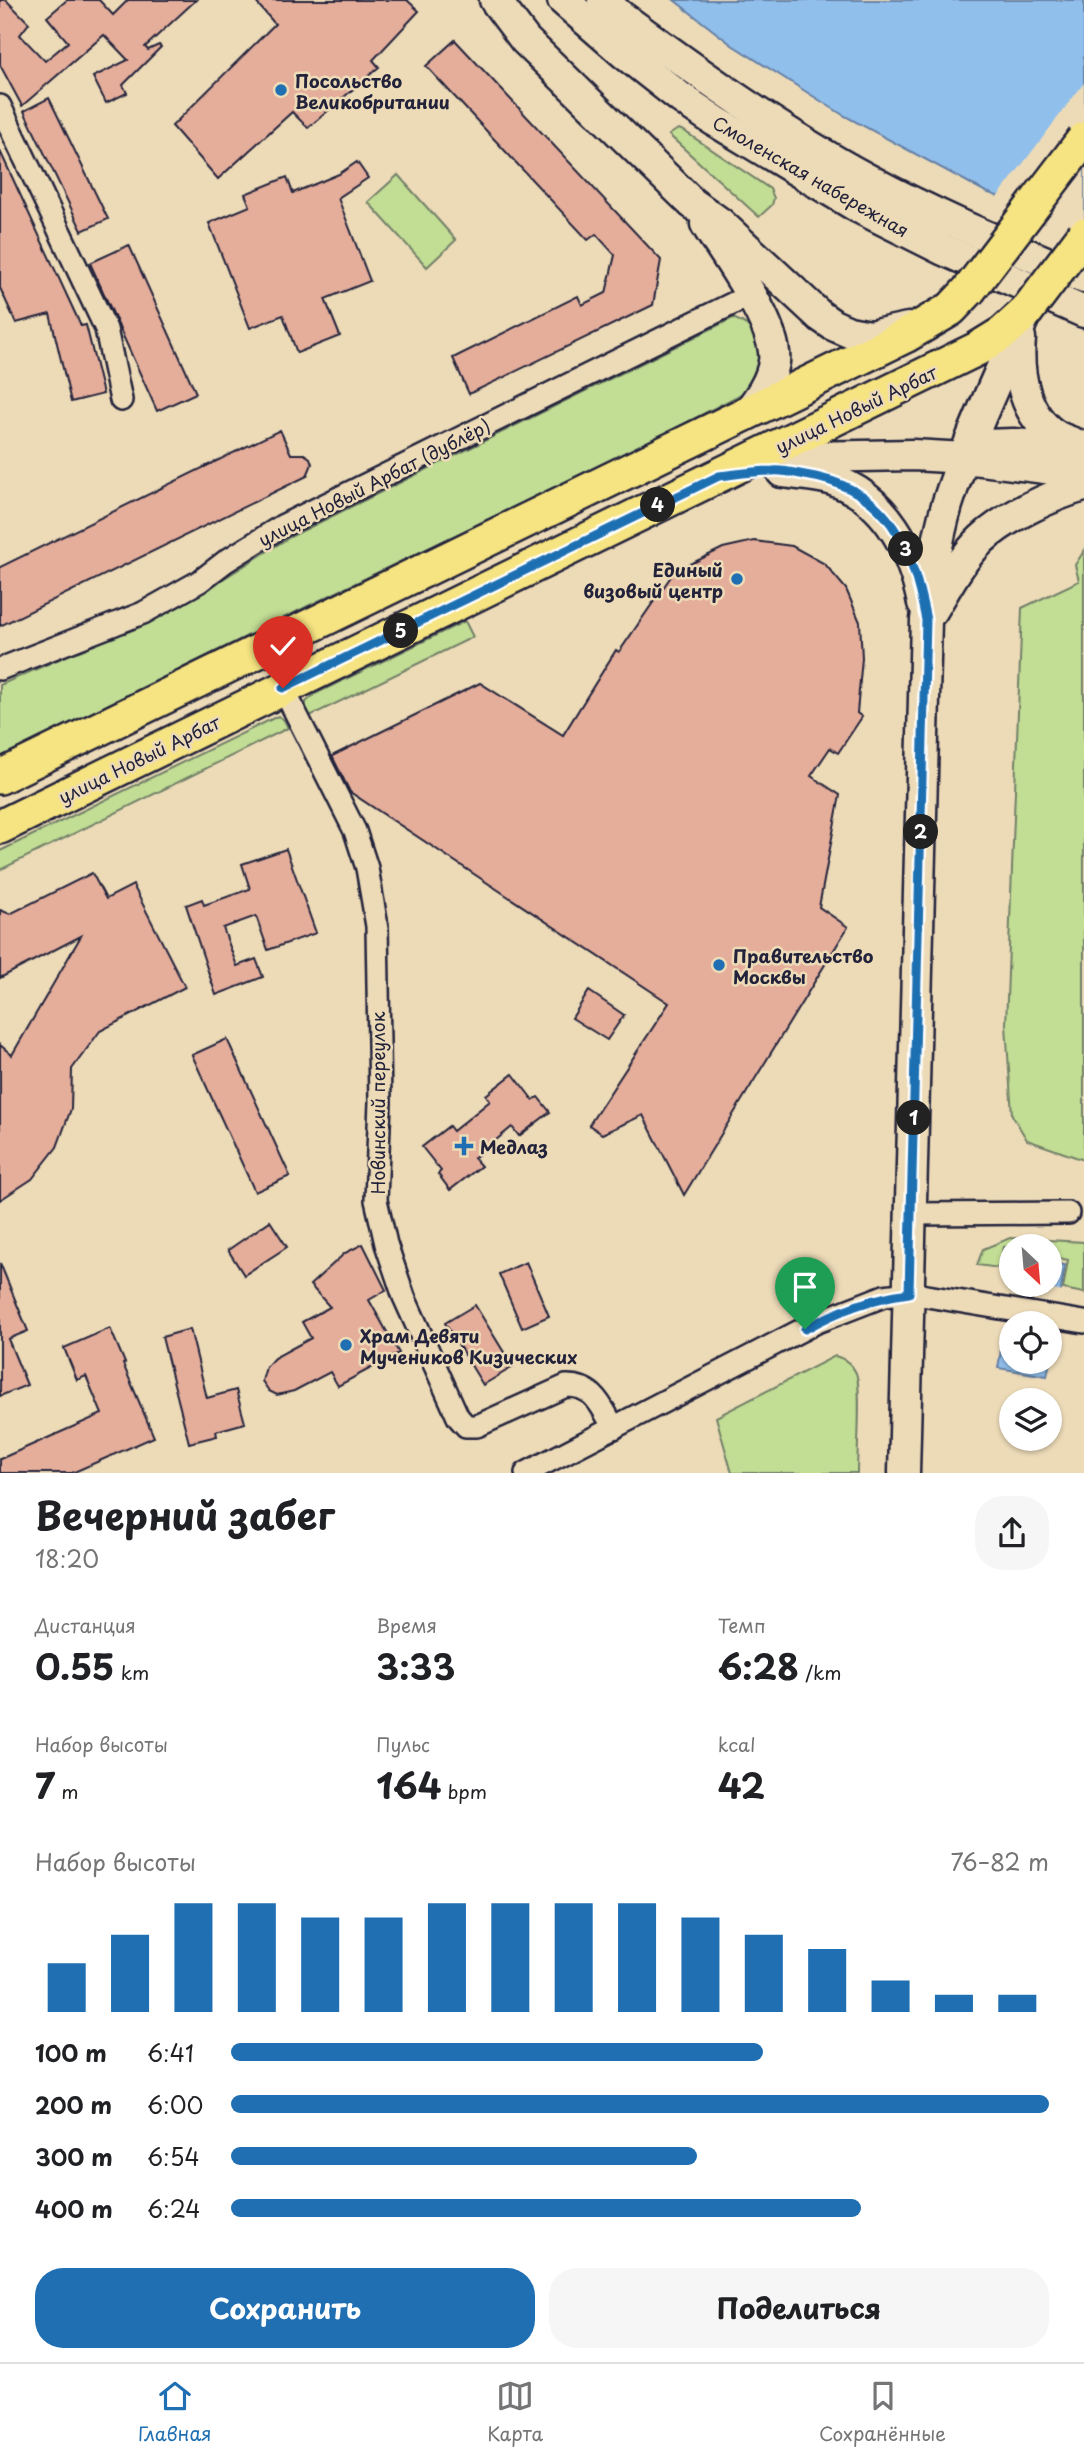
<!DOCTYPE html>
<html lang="ru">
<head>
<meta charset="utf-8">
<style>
  :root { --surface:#fff; --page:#f6f6f6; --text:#202124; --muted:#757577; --line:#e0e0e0; --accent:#1f6fb2 }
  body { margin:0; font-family:"Playpen Sans",sans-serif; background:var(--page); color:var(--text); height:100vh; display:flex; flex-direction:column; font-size:26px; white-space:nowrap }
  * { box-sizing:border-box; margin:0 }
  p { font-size:23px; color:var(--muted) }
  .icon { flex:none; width:38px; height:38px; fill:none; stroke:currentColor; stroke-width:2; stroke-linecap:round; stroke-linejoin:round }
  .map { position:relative; height:1473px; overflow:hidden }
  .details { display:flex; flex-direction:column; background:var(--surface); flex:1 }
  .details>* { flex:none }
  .needle { width:46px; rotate:154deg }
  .tools { position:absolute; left:999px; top:1234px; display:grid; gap:14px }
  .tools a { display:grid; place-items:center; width:63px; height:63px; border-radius:50%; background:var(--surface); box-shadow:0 2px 5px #0004; font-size:35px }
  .pin { position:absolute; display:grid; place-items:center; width:60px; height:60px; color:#fff; margin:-72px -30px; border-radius:50% 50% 50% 0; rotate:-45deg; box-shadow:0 0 7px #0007 }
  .pin .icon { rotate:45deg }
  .km { position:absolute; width:35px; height:35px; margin:-18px; border-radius:50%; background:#222; color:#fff; font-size:19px; line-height:35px; text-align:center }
  .round { display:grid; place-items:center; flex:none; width:74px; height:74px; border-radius:28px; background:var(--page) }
  .overview { display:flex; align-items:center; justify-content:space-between; height:119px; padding:0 35px }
  h1 { font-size:38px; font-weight:700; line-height:52px }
  .stats { display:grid; grid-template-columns:repeat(3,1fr); gap:10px; height:119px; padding:7px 35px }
  .stats div { display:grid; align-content:center }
  .stats b { font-size:35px; font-weight:700 }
  .stats small { font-size:19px; font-weight:400 }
  .stats p { font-size:19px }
  .chart { height:196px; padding:14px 35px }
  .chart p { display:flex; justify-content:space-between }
  .chart svg { width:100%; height:126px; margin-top:7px; stroke:var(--accent); stroke-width:6 }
  .button { display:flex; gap:14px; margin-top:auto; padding:14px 35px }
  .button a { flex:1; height:80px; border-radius:28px; background:var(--accent); color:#fff; font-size:28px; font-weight:700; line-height:80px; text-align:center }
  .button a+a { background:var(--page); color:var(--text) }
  ul { padding:0 35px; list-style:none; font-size:23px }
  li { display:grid; grid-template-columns:112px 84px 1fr; align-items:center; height:52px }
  li i { height:18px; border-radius:9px; background:var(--accent) }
  .tabs { display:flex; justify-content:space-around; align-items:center; height:98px; border-top:2px solid var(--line); background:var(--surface); font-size:19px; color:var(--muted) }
  .tabs a { display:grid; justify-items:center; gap:4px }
  .tabs .selected { color:var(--accent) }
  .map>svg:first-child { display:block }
  .green { fill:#c2dd94; stroke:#728068; stroke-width:2 }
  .water { fill:#91bfeb; stroke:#6580a5; stroke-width:2 }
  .pier { fill:#eddbb8 }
  .building { fill:#e5ae9b; stroke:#22223b; stroke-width:2 }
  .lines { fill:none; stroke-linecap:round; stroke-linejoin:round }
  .street-casing { stroke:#22223b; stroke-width:26 }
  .secondary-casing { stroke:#22223b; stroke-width:35 }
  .primary-casing { stroke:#22223b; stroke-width:38 }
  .street { stroke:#eddbb8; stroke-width:21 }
  .secondary { stroke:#eddbb8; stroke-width:30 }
  .primary { stroke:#f6e381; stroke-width:33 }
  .primary-bridge-casing { stroke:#22223b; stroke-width:38; stroke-linecap:butt }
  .primary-bridge { stroke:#f6e381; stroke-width:33 }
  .route-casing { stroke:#fff; stroke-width:14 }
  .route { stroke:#1f6fb2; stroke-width:9 }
  .poi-dot { fill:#1f6fb2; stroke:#eddbb8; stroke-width:2.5 }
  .labels { text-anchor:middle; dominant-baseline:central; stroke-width:5; stroke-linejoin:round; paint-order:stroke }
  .poi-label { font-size:18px; font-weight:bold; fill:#22223b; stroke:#eddbb8; text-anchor:start }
  .street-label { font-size:18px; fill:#22223b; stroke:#eddbb8 }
</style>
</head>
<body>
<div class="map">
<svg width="1084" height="1473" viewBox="0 0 1084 1473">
  <rect width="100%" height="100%" fill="#eddbb8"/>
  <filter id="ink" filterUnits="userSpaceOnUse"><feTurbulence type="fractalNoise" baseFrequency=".0143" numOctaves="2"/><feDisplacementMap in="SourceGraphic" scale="14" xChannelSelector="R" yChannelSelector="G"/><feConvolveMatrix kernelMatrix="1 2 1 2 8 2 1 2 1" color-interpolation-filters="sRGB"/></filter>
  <g filter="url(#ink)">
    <!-- green -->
    <g class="green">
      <path d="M678 129 684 131 770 189 774 198 772 205 759 217 669 135Z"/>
      <path d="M398 175 456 240 427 267 368 202Z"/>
      <path d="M733 318C760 329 759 339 764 366L747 391 661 436 310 605 0 758V685L178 607 290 537Z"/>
      <path d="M1084 551V1160L1027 1140 1012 1115 1006 1025 1022 608 1079 581 1075 565Z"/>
      <path d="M465 621 473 637 310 716 306 709V702L315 694Z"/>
      <path d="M278 716 284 720 288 728 0 870V851Z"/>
      <path d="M1010 1238 1084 1242V1293L1063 1289 1068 1260 1050 1256V1246L1003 1247 999 1268 977 1265 983 1249Z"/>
      <path d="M835 1356C845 1359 851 1363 856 1373 862 1388 857 1453 857 1473H732L716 1417Z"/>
    </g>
    <!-- water -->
    <g class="water">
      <path d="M674 0H1084V227L986 192 843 115 732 45Z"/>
      <path d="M1050 1263 1065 1265 1050 1359V1323H1012V1362H1050L1047 1376 998 1368 1012 1284H1050Z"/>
    </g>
    <!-- pier -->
    <g class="pier">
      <path d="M1084 83V231L996 199Z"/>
      <path d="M1009 1282 1064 1292 1056 1342 1050 1341V1323H1012L1011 1334 1000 1332Z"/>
    </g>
    <!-- building -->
    <g class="building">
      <path d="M0 0H6L29 23 20 35 45 61 68 42 47 17 67 0H99L113 15 128 0H196L145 47 148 50 159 45 161 47 123 85 127 93 106 103 93 77 128 60 104 35 22 106 0 65Z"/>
      <path d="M254 0H407L419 11 373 60 379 67 308 128 292 112 218 179 172 126 275 24Z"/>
      <path d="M455 40 661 260 653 305 469 394 453 358 578 296 582 305 606 293 615 255 596 234 588 240 426 66Z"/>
      <path d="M49 98 108 219 82 231 24 111Z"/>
      <path d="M0 151 81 326 86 325 103 394 71 402 50 314 16 323 0 288Z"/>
      <path d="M357 162 368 178 338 198 370 281 325 299 340 336 297 353 283 315 250 328 209 223 250 206 245 194 287 177 293 193 339 174Z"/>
      <path d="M129 245 196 393 157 411 90 263Z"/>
      <path d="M280 430 291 454H304L310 458 312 464 307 476 0 626V567Z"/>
      <path d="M754 541 792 546 825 564 846 589 860 622 862 658 857 713 862 717 838 753 830 748 811 776 840 795 819 907 848 927 684 1195 643 1115 602 1134 589 1125 669 1003 350 792 332 756 480 683 563 735 616 650 619 652 674 572 723 548Z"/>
      <path d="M286 849 316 933 268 950 256 916 223 928 237 966 256 959 263 977 216 995 186 905 202 899 204 905 250 889 242 864Z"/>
      <path d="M92 873 106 899 133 885 185 987 100 1031 72 1069 71 1109 57 1147 32 1179 0 1200V1045L12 1055 81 936 0 978V910L10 914Z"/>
      <path d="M589 991 624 1015 607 1040 572 1018Z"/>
      <path d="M227 1039 290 1176 255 1192 192 1055Z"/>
      <path d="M513 1074 533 1100 538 1097 550 1112 519 1136 512 1127 474 1158 481 1166 450 1190 438 1174 441 1171 422 1147 449 1126 453 1131 490 1101 486 1095Z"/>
      <path d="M270 1221 287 1247 244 1275 228 1250Z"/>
      <path d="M363 1244 386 1290 369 1300 399 1353 338 1386 330 1372 294 1391 277 1395 269 1391 262 1381 266 1367 274 1358 311 1338 302 1322 330 1307 310 1285 345 1253Z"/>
      <path d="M526 1262 549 1316 522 1328 499 1274Z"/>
      <path d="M0 1263 28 1331 8 1339 27 1385 0 1396Z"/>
      <path d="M475 1305 513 1367 483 1385 445 1323Z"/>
      <path d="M110 1328 125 1363 123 1364 154 1437 72 1473H0V1459L102 1414 86 1376 77 1380 64 1348Z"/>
      <path d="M190 1329 207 1398 236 1390 245 1423 216 1431 217 1436 189 1443 162 1337Z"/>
    </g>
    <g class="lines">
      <defs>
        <g id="street">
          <path d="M0 106 106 329 121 400"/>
          <path d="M0 669 143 613 200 581 226 561 282 526 750 295"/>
          <path d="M283 688 355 831 367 868 377 926 380 1102 376 1200 386 1244 404 1297 458 1417 466 1426H477L566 1386C594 1385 601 1406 614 1428"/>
          <path d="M911 1214 1068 1213"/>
          <path d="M526 1473 817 1322 884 1296 909 1293 1084 1322"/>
        </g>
        <g id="secondary">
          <path d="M495 0 525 40 692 203 720 223 820 316 833 325 849 332 870 336 908 328"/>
          <path d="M563 0 625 54 681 98 715 121 856 206 944 250 1084 312"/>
          <path d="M603 0 619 15C699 73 780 132 867 179 937 217 1011 247 1084 278"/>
          <path d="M706 224C725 255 779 327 774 362 771 382 759 398 747 414"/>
          <path d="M1020 338C1017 374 1024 417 1058 437 1066 441 1076 444 1084 447"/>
          <path d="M984 445 1013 444 1077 449"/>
          <path d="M756 458 913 455 965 458 1084 473"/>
          <path d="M782 472C797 474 815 475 830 479 886 497 912 550 923 603"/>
          <path d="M932 611C947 586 961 559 982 539 1007 516 1052 495 1084 486"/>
          <path d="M904 1473 926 620C931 581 936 543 947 505 968 439 999 376 1026 312"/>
        </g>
        <g id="primary">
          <path d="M0 777 905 336 951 309 969 290"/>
          <path d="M0 827 977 349 1003 333 1026 312"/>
        </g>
      </defs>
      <!-- street casing -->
      <use href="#street" class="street-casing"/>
      <!-- secondary casing -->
      <use href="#secondary" class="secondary-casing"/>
      <!-- primary casing -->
      <use href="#primary" class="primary-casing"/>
      <!-- street -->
      <use href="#street" class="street"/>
      <!-- secondary -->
      <use href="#secondary" class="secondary"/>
      <!-- primary -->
      <use href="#primary" class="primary"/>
      <defs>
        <g id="primary-bridge">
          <path d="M969 290 1084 139"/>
          <path d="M1026 312 1084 235"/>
        </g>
      </defs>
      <!-- primary-bridge casing -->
      <use href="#primary-bridge" class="primary-bridge-casing"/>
      <!-- primary-bridge -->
      <use href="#primary-bridge" class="primary-bridge"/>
    </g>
  </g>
  <g class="lines" filter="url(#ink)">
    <defs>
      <path id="route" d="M283 688 719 476C736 474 755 471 773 471 783 470 794 473 805 475 889 488 911 545 926 620L909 1293C872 1298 837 1311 805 1329"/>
    </defs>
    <!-- route casing -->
    <use href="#route" class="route-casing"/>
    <!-- route -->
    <use href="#route" class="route"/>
  </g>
  <!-- markers -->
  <g class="poi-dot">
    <circle cx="281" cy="90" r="7"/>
    <circle cx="737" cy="579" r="7"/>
    <circle cx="719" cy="965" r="7"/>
    <path d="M460.5 1135.5h7v7h7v7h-7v7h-7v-7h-7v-7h7z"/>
    <circle cx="346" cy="1345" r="7"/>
  </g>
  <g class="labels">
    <!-- poi labels -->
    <g class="poi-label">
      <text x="295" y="80">Посольство<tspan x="295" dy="21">Великобритании</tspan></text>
      <text x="723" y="569" text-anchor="end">Единый<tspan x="723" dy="21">визовый центр</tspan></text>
      <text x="733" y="955">Правительство<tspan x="733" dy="21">Москвы</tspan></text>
      <text x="480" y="1146">Медлаз</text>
      <text x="360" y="1335">Храм Девяти<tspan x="360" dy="21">Мучеников Кизических</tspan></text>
    </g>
    <!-- street labels -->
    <g class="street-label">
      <text transform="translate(811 176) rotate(30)">Смоленская набережная</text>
      <text transform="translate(856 409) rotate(-26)">улица Новый Арбат</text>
      <text transform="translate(374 482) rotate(-27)">улица Новый Арбат (дублёр)</text>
      <text transform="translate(139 759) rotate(-26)">улица Новый Арбат</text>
      <text transform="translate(377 1103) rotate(-90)">Новинский переулок</text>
    </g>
  </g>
</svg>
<div class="tools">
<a><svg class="needle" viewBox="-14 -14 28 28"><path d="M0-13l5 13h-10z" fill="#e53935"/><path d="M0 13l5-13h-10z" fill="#757577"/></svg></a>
<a><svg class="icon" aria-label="locate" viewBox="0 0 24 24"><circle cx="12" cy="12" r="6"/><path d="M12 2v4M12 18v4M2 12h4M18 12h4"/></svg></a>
<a><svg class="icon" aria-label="layers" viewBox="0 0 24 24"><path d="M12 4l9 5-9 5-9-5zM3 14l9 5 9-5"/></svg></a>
</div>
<div class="pin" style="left:805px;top:1329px;background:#1e9e55"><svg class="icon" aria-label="arrive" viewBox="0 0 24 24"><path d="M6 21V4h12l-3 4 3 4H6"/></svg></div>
<div class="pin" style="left:283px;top:688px;background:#d93025"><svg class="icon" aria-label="check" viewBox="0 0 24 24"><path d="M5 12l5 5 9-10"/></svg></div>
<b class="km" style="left:914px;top:1118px">1</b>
<b class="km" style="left:921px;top:832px">2</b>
<b class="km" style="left:906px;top:549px">3</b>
<b class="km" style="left:658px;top:505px">4</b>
<b class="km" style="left:401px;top:631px">5</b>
</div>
<section class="details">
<div class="overview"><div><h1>Вечерний забег</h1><p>18:20</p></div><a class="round"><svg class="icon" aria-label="share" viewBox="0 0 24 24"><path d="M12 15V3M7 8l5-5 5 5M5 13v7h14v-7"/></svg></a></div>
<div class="stats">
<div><p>Дистанция</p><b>0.55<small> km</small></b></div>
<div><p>Время</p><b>3:33</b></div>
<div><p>Темп</p><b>6:28<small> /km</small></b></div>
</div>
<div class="stats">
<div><p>Набор высоты</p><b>7<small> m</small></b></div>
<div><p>Пульс</p><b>164<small> bpm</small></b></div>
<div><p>kcal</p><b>42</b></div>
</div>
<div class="chart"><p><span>Набор высоты</span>76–82 m</p>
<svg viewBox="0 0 160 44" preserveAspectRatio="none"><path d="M5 44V27M15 44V17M25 44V6M35 44V6M45 44V11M55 44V11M65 44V6M75 44V6M85 44V6M95 44V6M105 44V11M115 44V17M125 44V22M135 44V33M145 44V38M155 44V38"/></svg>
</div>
<ul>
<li><b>100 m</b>6:41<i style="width:65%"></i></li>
<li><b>200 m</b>6:00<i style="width:100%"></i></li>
<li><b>300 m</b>6:54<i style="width:57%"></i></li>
<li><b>400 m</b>6:24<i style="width:77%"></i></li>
</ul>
<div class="button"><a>Сохранить</a><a>Поделиться</a></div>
</section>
<nav class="tabs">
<a class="selected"><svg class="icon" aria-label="home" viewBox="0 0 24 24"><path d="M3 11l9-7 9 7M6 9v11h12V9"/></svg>Главная</a>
<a><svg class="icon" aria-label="map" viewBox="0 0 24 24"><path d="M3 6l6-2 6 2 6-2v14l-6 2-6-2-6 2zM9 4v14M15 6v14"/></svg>Карта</a>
<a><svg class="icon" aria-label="saved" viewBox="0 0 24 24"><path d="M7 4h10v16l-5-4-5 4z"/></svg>Сохранённые</a>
</nav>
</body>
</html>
